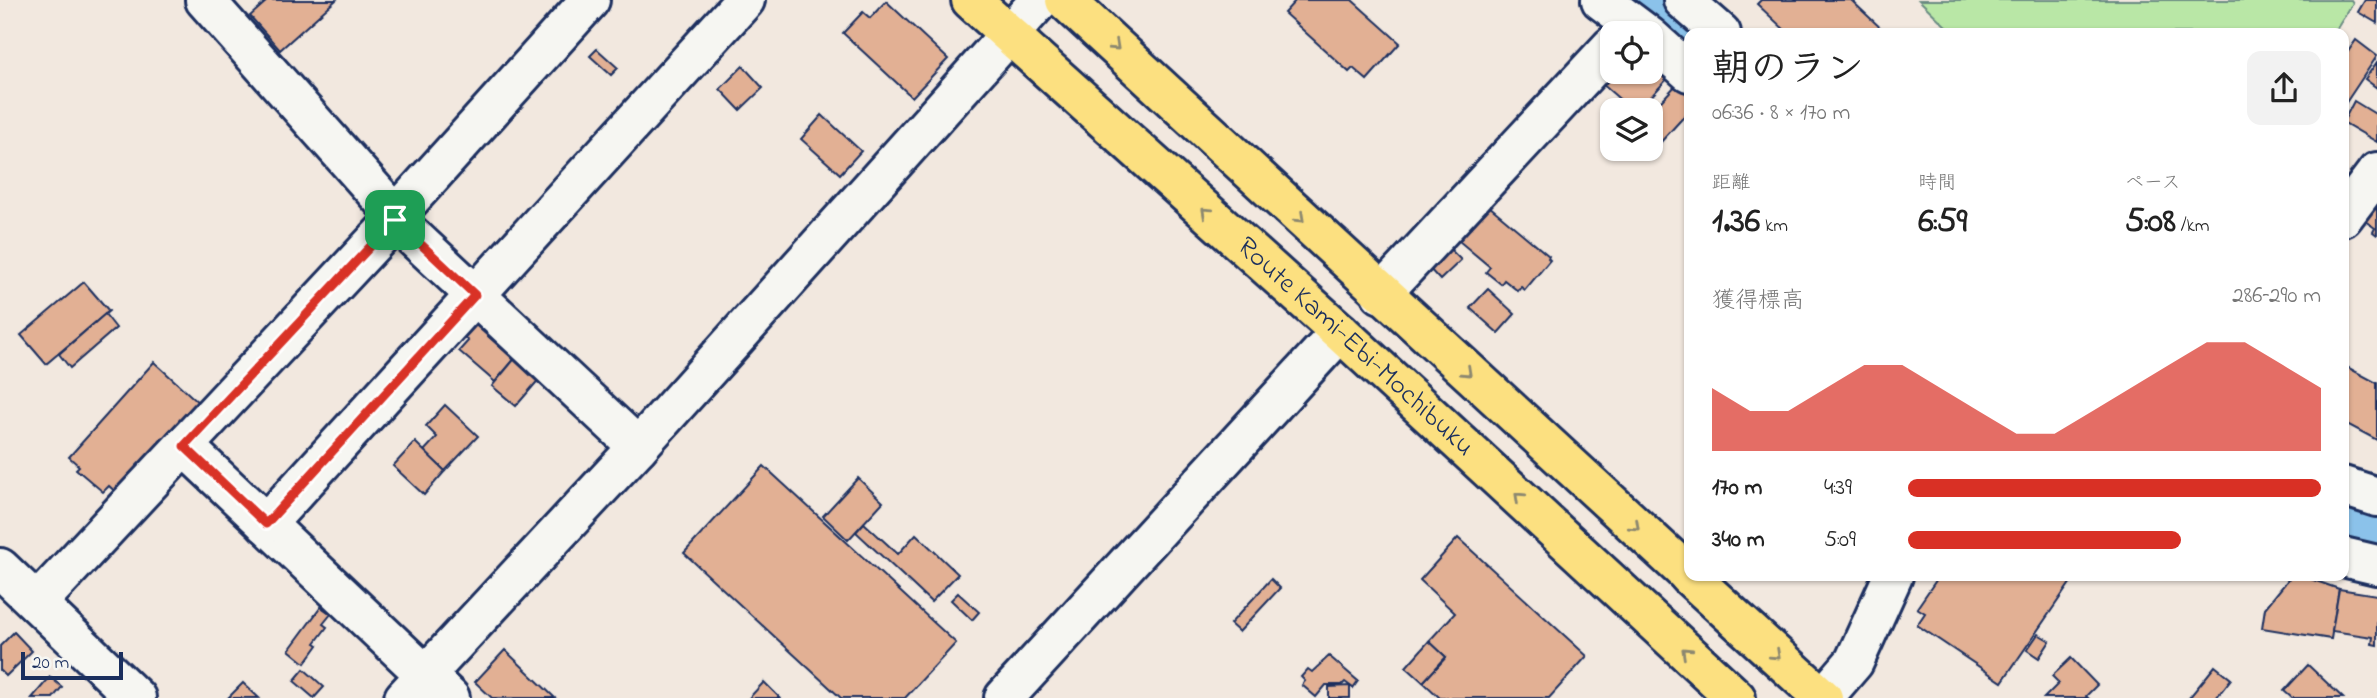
<!DOCTYPE html>
<html lang="ja">
<head>
<meta charset="utf-8">
<style>
  :root { --surface:#fff; --page:#f2f2f2; --text:#222; --muted:#767676; --accent:#d93025 }
  body { margin:0; font-family:"Indie Flower","Klee One",sans-serif; background:var(--page); color:var(--text); height:100vh; display:flex; flex-direction:column; font-size:26px; white-space:nowrap }
  * { box-sizing:border-box; margin:0 }
  p { font-size:23px; color:var(--muted) }
  .icon { flex:none; width:38px; height:38px; fill:none; stroke:currentColor; stroke-width:2; stroke-linecap:round; stroke-linejoin:round }
  .map { position:relative; flex:1; overflow:hidden }
  .drawer { position:absolute; left:1684px; top:28px; width:665px; height:553px; display:flex; flex-direction:column; background:var(--surface); border-radius:14px; box-shadow:0 2px 5px #0004 }
  .drawer>* { flex:none }
  .controls { position:absolute; left:1600px; top:21px; display:grid; gap:14px }
  .controls a { display:grid; place-items:center; width:63px; height:63px; border-radius:14px; background:var(--surface); box-shadow:0 2px 5px #0004; font-size:35px }
  .scale { position:absolute; left:21px; bottom:18px; width:102px; box-sizing:border-box; padding-left:7px; border:4px solid #1b2f5e; border-top:0; font-size:19px; line-height:24px; white-space:nowrap; color:#1b2f5e; -webkit-text-stroke:5px #f6f6f2; paint-order:stroke }
  .pin { position:absolute; display:grid; place-items:center; width:60px; height:60px; color:#fff; margin:-30px; border-radius:14px; box-shadow:0 4px 10px #0006 }
  .round { display:grid; place-items:center; flex:none; width:74px; height:74px; border-radius:14px; background:var(--page) }
  .headline { display:flex; align-items:center; justify-content:space-between; height:119px; padding:0 28px }
  h1 { font-size:38px; font-weight:800; line-height:52px }
  .figures { display:grid; grid-template-columns:repeat(3,1fr); gap:10px; height:119px; padding:7px 28px }
  .figures div { display:grid; align-content:center }
  .figures b { font-size:35px; font-weight:800 }
  .figures small { font-size:19px; font-weight:400 }
  .figures p { font-size:19px }
  .chart { height:196px; padding:14px 28px }
  .chart p { display:flex; justify-content:space-between }
  .chart svg { width:100%; height:126px; margin-top:7px; fill:var(--accent); opacity:.7 }
  ul { padding:0 28px; list-style:none; font-size:23px }
  li { display:grid; grid-template-columns:112px 84px 1fr; align-items:center; height:52px }
  li i { height:18px; border-radius:9px; background:var(--accent) }
  .map>svg:first-child { display:block }
  .green { fill:#b9e7a6; stroke:#6a8b82; stroke-width:2 }
  .lines { fill:none; stroke-linecap:round; stroke-linejoin:round }
  .river { stroke:#8bc2ea; stroke-width:61 }
  .building { fill:#e2b094; stroke:#1b2f5e; stroke-width:2 }
  .minor-casing { stroke:#1b2f5e; stroke-width:44 }
  .major-casing { stroke:#1b2f5e; stroke-width:44 }
  .minor { stroke:#f6f6f2; stroke-width:38 }
  .major { stroke:#fce080; stroke-width:38 }
  .oneway { stroke:#8c886f }
  .route-casing { stroke:#fff; stroke-width:14 }
  .route { stroke:#d93025; stroke-width:9 }
  .labels { text-anchor:middle; dominant-baseline:central; stroke-width:5; stroke-linejoin:round; paint-order:stroke }
  .street-label { font-size:28px; fill:#1b2f5e; stroke:#f6f6f2 }
</style>
</head>
<body>
<div class="map">
<svg width="2377" height="698" viewBox="0 0 2377 698">
  <rect width="100%" height="100%" fill="#f2e8df"/>
  <filter id="ink" filterUnits="userSpaceOnUse"><feTurbulence type="fractalNoise" baseFrequency=".0143" numOctaves="2"/><feDisplacementMap in="SourceGraphic" scale="14" xChannelSelector="R" yChannelSelector="G"/><feConvolveMatrix kernelMatrix="1 2 1 2 8 2 1 2 1" color-interpolation-filters="sRGB"/></filter>
  <g filter="url(#ink)">
    <!-- green -->
    <path class="green" d="M1919 0H2351L2353 3 2334 33H1953Z"/>
    <g class="lines">
      <!-- river -->
      <g class="river">
        <path d="M1640 0 1689 43"/>
        <path d="M2343 519 2377 528"/>
      </g>
    </g>
    <!-- building -->
    <g class="building">
      <path d="M268 0H336L280 50 250 16Z"/>
      <path d="M1296 0H1352L1400 43 1367 80 1353 68 1349 72 1284 13Z"/>
      <path d="M1761 0H1851L1886 33H1788L1757 4Z"/>
      <path d="M2365 0H2377V23L2358 12Z"/>
      <path d="M886 1 948 59 912 97 843 33 863 12 870 18Z"/>
      <path d="M2356 40 2377 56 2343 107V54L2345 56Z"/>
      <path d="M597 49 618 68 611 75 590 56Z"/>
      <path d="M2377 62V88L2365 79Z"/>
      <path d="M1650 65 1667 79 1639 110H1632L1601 83 1612 72H1650Z"/>
      <path d="M743 66 763 88 740 110 720 89Z"/>
      <path d="M1677 84 1689 96V111L1659 144 1650 136V113Z"/>
      <path d="M2354 101 2377 115V142L2343 122Z"/>
      <path d="M822 115 861 151 840 174 801 139Z"/>
      <path d="M2377 204V235L2373 232 2375 228 2365 221Z"/>
      <path d="M1489 206 1549 256 1548 258 1550 260 1525 290 1521 287 1518 291 1504 280 1501 284 1486 272 1490 267 1459 241Z"/>
      <path d="M1447 246 1461 260 1440 280 1427 266Z"/>
      <path d="M84 282 109 311 46 364 21 335Z"/>
      <path d="M1488 289 1515 314 1498 333 1470 308Z"/>
      <path d="M105 314 116 328 70 368 59 354Z"/>
      <path d="M472 322 508 354 511 351 517 356 495 382 459 351 468 341 461 335Z"/>
      <path d="M517 356 541 377 516 406 492 386Z"/>
      <path d="M154 362 200 404 119 495 109 486 103 492 76 469 79 466 69 457Z"/>
      <path d="M2345 366 2377 383V440L2343 422Z"/>
      <path d="M445 405 478 436 445 471 424 451 437 437 426 426Z"/>
      <path d="M415 442 445 471 424 495 393 466Z"/>
      <path d="M764 466 956 643 905 698H841L684 553Z"/>
      <path d="M858 478 883 502 848 540 823 516Z"/>
      <path d="M864 523 898 554 916 534 958 574 931 602 856 532Z"/>
      <path d="M1458 538 1587 656 1549 698H1440L1423 682 1446 657 1429 641 1455 613 1420 580Z"/>
      <path d="M1939 576H2075L2002 682 1917 625 1925 613 1917 608Z"/>
      <path d="M2291 576H2302L2339 589 2331 639 2262 628 2265 608Z"/>
      <path d="M1271 579 1280 588 1239 632 1230 624Z"/>
      <path d="M2339 589 2377 595V645L2372 644 2373 637 2332 631Z"/>
      <path d="M958 593 979 612 972 620 951 600Z"/>
      <path d="M321 607 331 614 323 624 327 627 315 643 318 645 305 663 289 650Z"/>
      <path d="M14 632 32 651 6 676 0 670V646Z"/>
      <path d="M2038 634 2050 641 2039 658 2027 650Z"/>
      <path d="M1429 641 1446 657 1423 682 1406 667Z"/>
      <path d="M505 650 555 698H492L475 682Z"/>
      <path d="M1329 656 1358 681 1353 688 1345 682 1342 685H1326L1316 697 1302 685 1305 681 1301 677 1308 669 1312 672Z"/>
      <path d="M2071 658 2097 685 2086 696 2088 698H2044L2059 683 2052 676Z"/>
      <path d="M2308 665 2343 698H2292L2284 691Z"/>
      <path d="M2215 666 2231 679 2216 698H2189Z"/>
      <path d="M304 669 324 687 314 698 294 681Z"/>
      <path d="M50 677 62 687 53 698H32Z"/>
      <path d="M764 682 780 698H749Z"/>
      <path d="M243 683 259 698H228Z"/>
      <path d="M1350 686V698H1329V687Z"/>
    </g>
    <g class="lines">
      <defs>
        <g id="minor">
          <path d="M205 0 396 215 395 220 638 447"/>
          <path d="M1601 0 1645 33"/>
          <path d="M1683 0 1721 33"/>
          <path d="M1650 37 1689 72"/>
          <path d="M396 215 590 0"/>
          <path d="M2343 217 2377 172"/>
          <path d="M1381 294 1612 46"/>
          <path d="M184 446 450 698"/>
          <path d="M2343 486 2377 497"/>
          <path d="M266 524 745 0"/>
          <path d="M2343 557 2377 565"/>
          <path d="M0 568 136 698"/>
          <path d="M37 603 395 220"/>
          <path d="M404 698 638 447 1040 0"/>
          <path d="M1004 698 1340 332"/>
          <path d="M1823 698 1854 662 1893 576"/>
        </g>
        <g id="major">
          <path id="s1" d="M971 0 1340 332 1736 698"/>
          <path d="M1065 0 1689 575"/>
          <path d="M1689 576 1823 698"/>
        </g>
      </defs>
      <!-- minor casing -->
      <use href="#minor" class="minor-casing"/>
      <!-- major casing -->
      <use href="#major" class="major-casing"/>
      <!-- minor -->
      <use href="#minor" class="minor"/>
      <!-- major -->
      <use href="#major" class="major"/>
    </g>
    <!-- one-way arrows -->
    <defs><path id="oneway-chevron" d="M-2-3.5L2.5 0L-2 3.5" fill="none" stroke-width="1.6" stroke-linecap="round" stroke-linejoin="round" transform="scale(1.75)"/></defs>
    <g class="oneway">
      <use href="#oneway-chevron" transform="translate(1115 46) rotate(43)"/>
      <use href="#oneway-chevron" transform="translate(1206 212) rotate(-138)"/>
      <use href="#oneway-chevron" transform="translate(1300 218) rotate(43)"/>
      <use href="#oneway-chevron" transform="translate(1467 372) rotate(43)"/>
      <use href="#oneway-chevron" transform="translate(1519 497) rotate(-137)"/>
      <use href="#oneway-chevron" transform="translate(1635 526) rotate(43)"/>
      <use href="#oneway-chevron" transform="translate(1686 652) rotate(-137)"/>
      <use href="#oneway-chevron" transform="translate(1776 655) rotate(43)"/>
    </g>
  </g>
  <g class="lines" filter="url(#ink)">
    <defs>
      <path id="route" d="M395 220 475 295 266 524 184 446Z"/>
    </defs>
    <!-- route casing -->
    <use href="#route" class="route-casing"/>
    <!-- route -->
    <use href="#route" class="route"/>
  </g>
  <g class="labels">
    <!-- street labels -->
    <g class="street-label">
      <text stroke="none"><textPath href="#s1" startOffset="518">Route Kami-Ebi-Mochibuku</textPath></text>
    </g>
  </g>
</svg>
<div class="controls">
<a><svg class="icon" aria-label="locate" viewBox="0 0 24 24"><circle cx="12" cy="12" r="6"/><path d="M12 2v4M12 18v4M2 12h4M18 12h4"/></svg></a>
<a><svg class="icon" aria-label="layers" viewBox="0 0 24 24"><path d="M12 4l9 5-9 5-9-5zM3 14l9 5 9-5"/></svg></a>
</div>
<div class="scale">20 m</div>
<div class="pin" style="left:395px;top:220px;background:#1e9e55"><svg class="icon" aria-label="arrive" viewBox="0 0 24 24"><path d="M6 21V4h12l-3 4 3 4H6"/></svg></div>
<section class="drawer">
<div class="headline"><div><h1>朝のラン</h1><p>06:36 · 8 × 170 m</p></div><a class="round"><svg class="icon" aria-label="share" viewBox="0 0 24 24"><path d="M12 15V3M7 8l5-5 5 5M5 13v7h14v-7"/></svg></a></div>
<div class="figures">
<div><p>距離</p><b>1.36<small> km</small></b></div>
<div><p>時間</p><b>6:59</b></div>
<div><p>ペース</p><b>5:08<small> /km</small></b></div>
</div>
<div class="chart"><p><span>獲得標高</span>286–290 m</p>
<svg viewBox="0 0 160 44" preserveAspectRatio="none"><path d="M0 44V22L10 30L20 30L30 22L40 14L50 14L60 22L70 30L80 38L90 38L100 30L110 22L120 14L130 6L140 6L150 14L160 22V44z"/></svg>
</div>
<ul>
<li><b>170 m</b>4:39<i style="width:100%"></i></li>
<li><b>340 m</b>5:09<i style="width:66%"></i></li>
</ul>
</section>
</div>
</body>
</html>
